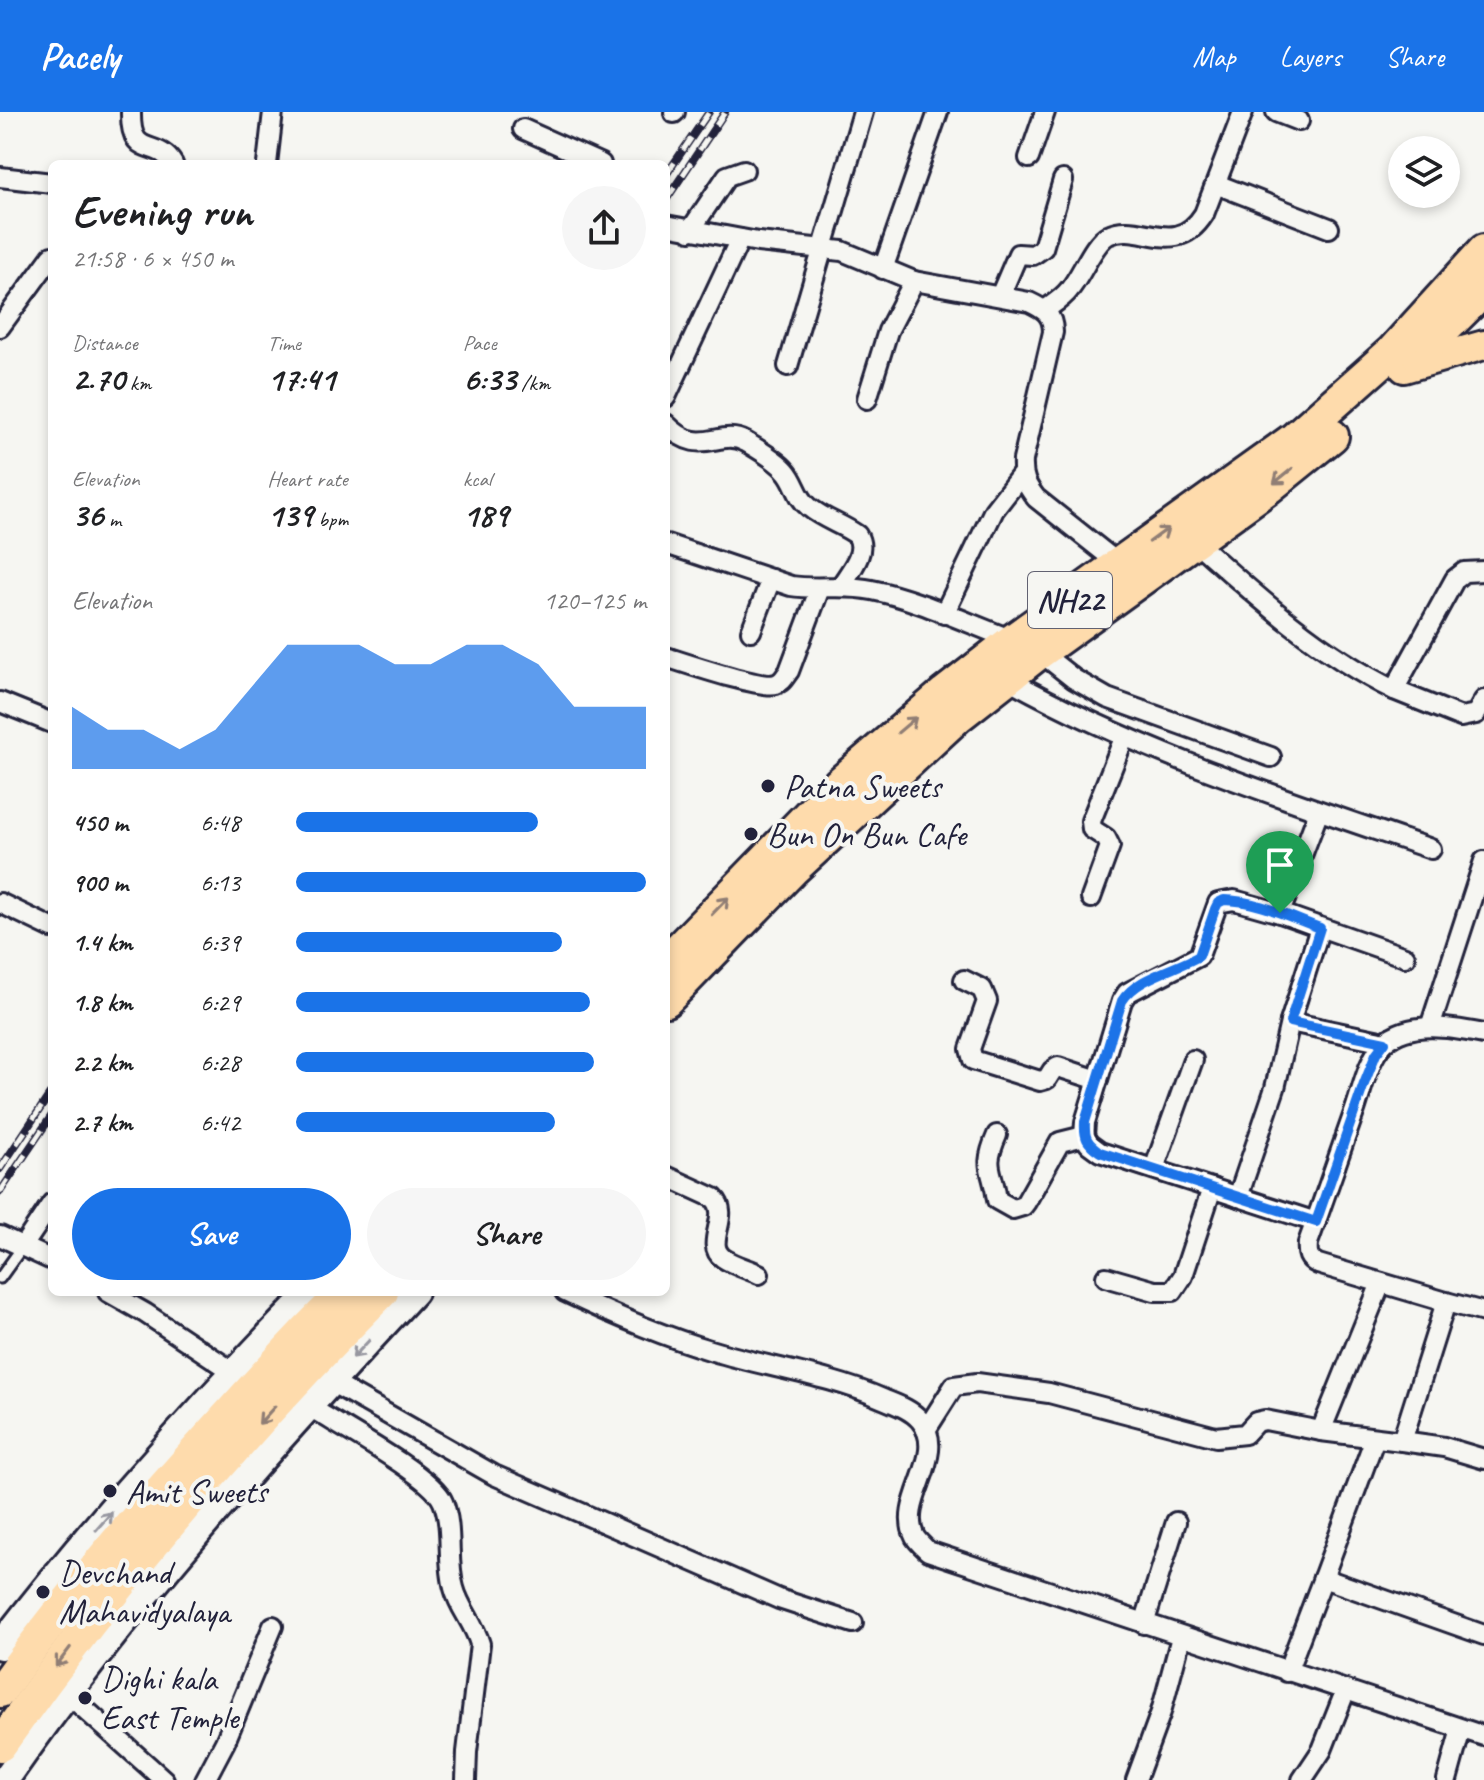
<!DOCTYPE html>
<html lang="en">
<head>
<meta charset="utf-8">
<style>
  :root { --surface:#fff; --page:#f6f6f6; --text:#202124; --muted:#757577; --accent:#1a73e8 }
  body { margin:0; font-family:Caveat,sans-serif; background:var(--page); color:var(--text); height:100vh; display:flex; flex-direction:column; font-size:30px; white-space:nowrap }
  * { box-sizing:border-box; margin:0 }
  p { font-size:26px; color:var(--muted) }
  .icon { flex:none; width:44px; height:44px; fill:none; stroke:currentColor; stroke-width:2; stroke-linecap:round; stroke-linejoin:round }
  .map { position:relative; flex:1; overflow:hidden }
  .panel { position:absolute; left:48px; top:48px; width:622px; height:1136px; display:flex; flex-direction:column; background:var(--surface); border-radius:12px; box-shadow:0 4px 12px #0003 }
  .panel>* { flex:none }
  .buttons { position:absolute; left:1388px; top:24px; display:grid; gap:16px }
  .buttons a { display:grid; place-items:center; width:72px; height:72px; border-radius:50%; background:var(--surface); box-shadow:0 4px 12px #0003; font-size:40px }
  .pin { position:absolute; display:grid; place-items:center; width:68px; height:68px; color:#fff; margin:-82px -34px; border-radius:50% 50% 50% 0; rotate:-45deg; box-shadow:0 0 8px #0007 }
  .pin .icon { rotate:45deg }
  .round { display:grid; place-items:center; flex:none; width:84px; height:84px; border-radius:42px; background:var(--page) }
  .summary { display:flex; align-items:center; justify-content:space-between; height:136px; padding:0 24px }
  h1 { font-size:44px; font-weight:700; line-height:60px }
  .figures { display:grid; grid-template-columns:repeat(3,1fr); gap:12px; height:136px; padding:8px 24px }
  .figures div { display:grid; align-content:center }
  .figures b { font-size:34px; font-weight:700 }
  .figures small { font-size:22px; font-weight:400 }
  .figures p { font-size:22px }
  .chart { height:224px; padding:16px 24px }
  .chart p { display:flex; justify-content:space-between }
  .chart svg { width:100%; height:144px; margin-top:8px; fill:var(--accent); opacity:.7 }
  .button { display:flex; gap:16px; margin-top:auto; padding:16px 24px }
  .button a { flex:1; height:92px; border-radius:48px; background:var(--accent); color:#fff; font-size:32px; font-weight:700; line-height:92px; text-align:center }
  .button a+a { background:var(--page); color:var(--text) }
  ul { padding:0 24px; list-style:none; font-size:26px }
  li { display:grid; grid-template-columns:128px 96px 1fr; align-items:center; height:60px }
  li i { height:20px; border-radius:10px; background:var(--accent) }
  header { display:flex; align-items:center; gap:48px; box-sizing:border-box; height:112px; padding:0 40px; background:var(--accent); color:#fff }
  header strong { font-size:38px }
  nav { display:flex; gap:44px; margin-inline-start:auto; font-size:28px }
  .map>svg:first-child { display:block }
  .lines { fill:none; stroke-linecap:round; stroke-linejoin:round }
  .lane-casing { stroke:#22223b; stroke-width:15 }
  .street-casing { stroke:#22223b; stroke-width:24 }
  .secondary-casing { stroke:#22223b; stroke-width:32 }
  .primary-casing { stroke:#22223b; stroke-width:34 }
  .highway-casing { stroke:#22223b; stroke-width:38 }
  .lane { stroke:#f6f6f2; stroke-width:9 }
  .street { stroke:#f6f6f2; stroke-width:18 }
  .secondary { stroke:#f6f6f2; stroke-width:26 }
  .primary { stroke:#fedbac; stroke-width:28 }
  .highway { stroke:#fedbac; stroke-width:32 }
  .rail-casing { stroke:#22223b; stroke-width:8 }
  .rail { stroke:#f6f6f2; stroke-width:5; stroke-dasharray:15; stroke-linecap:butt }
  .oneway { stroke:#907e74 }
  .oneway2 { stroke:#9797a0 }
  .route-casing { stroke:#fff; stroke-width:16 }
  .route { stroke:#1a73e8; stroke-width:10 }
  .poi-dot { fill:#22223b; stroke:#f6f6f2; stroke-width:3 }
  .labels { text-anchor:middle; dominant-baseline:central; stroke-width:8; stroke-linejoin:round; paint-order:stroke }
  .shield { fill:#f6f6f2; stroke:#626272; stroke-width:2 }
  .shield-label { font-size:32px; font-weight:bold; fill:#22223b }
  .poi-label { font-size:34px; fill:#22223b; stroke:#f6f6f2; text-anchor:start }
</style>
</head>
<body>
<header>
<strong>Pacely</strong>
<nav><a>Map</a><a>Layers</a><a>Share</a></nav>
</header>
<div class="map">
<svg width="1484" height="1668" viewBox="0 0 1484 1668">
  <rect width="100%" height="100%" fill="#f6f6f2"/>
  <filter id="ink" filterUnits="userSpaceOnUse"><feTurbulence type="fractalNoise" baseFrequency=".0125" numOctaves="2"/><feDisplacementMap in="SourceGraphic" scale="16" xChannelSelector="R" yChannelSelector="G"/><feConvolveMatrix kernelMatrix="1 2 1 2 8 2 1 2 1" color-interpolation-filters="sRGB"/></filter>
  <g filter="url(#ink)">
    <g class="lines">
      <defs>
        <path id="lane" d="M0 1166 23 1134"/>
        <g id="street">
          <path d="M131 0C130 49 157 25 173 52"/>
          <path d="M1276 0 1299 9"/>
          <path d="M674 1 675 0"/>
          <path d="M523 17 601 52"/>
          <path d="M1029 46 1045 0"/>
          <path d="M267 52 273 0"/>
          <path d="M0 65 52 71"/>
          <path d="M1216 72 1329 116"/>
          <path d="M666 113 758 130 842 139 914 169 1029 190C1044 197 1053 202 1053 220L1023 348C1022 365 1026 373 1036 386L1119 452"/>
          <path d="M690 119 727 64 744 58"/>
          <path d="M883 157 938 0"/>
          <path d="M1000 184 1018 142 1033 143 1043 136 1063 68"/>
          <path d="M1045 198C1053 192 1063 186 1069 178 1081 165 1093 131 1108 123 1140 107 1175 148 1204 102L1243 0"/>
          <path d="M0 215 52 144"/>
          <path d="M788 254 863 0"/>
          <path d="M666 285 740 127"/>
          <path d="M867 287 888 219 914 169"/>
          <path d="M666 312C701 348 718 315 746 330 758 337 777 348 786 359 796 370 797 386 809 395 823 407 842 412 857 423 868 440 850 459 840 475"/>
          <path d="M1196 430C1257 485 1320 542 1394 578L1455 467 1464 460 1484 459"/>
          <path d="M666 432 791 474C818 478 845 472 872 478 918 487 969 512 1013 528"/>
          <path d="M944 502 994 398 1022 362"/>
          <path d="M751 519 771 467"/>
          <path d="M1040 540 1074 567 1107 586 1271 645"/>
          <path d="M666 545C685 551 761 577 776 572 783 570 785 564 789 559L820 476"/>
          <path d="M1006 566C1140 641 1286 687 1431 737"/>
          <path d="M1394 578 1461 605 1476 602 1484 588"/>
          <path d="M0 590 52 611"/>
          <path d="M1319 699 1280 801 1405 845"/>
          <path d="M1091 786 1110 734 1106 726 1092 717 1091 709 1124 626"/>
          <path d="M0 791 52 816"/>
          <path d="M1280 801 1234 788 1218 791 1199 844 1127 881 1122 889 1085 1010 1084 1024 1089 1032 1100 1040 1316 1110"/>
          <path d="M964 868 982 877 987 889 970 937 973 948 1040 969 1047 967 1052 959 1058 955 1098 968"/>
          <path d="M1290 910 1385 930"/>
          <path d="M1430 915 1484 749"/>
          <path d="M997 1023C982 1057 993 1056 997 1088L1013 1097 1023 1094 1026 1090 1060 1030 1084 1024"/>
          <path d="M1154 1057 1193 948"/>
          <path d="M666 1064 714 1086C732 1103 703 1132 723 1146 733 1153 748 1157 759 1162"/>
          <path d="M1238 1085 1275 976 1290 910 1320 816"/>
          <path d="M0 1124 52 1148"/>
          <path d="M23 1134 52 1091"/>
          <path d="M1106 1165 1155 1179H1173L1183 1164 1212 1076"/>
          <path d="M108 1180 145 1201 235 1261"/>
          <path d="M565 1180C613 1203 662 1224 713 1239 770 1256 828 1263 883 1287 895 1292 911 1297 920 1308 950 1343 896 1389 915 1425 918 1430 924 1435 928 1439L1484 1624"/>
          <path d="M1446 1190 1484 1200"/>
          <path d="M331 1270 494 1363 779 1487 853 1511"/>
          <path d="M308 1294C336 1312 433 1364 443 1390 454 1417 446 1448 454 1476 459 1496 474 1511 480 1532L467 1640 466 1668"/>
          <path d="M926 1318 954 1274 977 1271 1049 1281 1216 1325 1245 1322 1256 1310 1265 1308 1321 1319 1402 1329 1446 1190 1318 1152C1308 1147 1307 1142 1308 1131 1324 1087 1339 1043 1355 998 1362 978 1368 947 1384 931 1410 907 1453 916 1484 922"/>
          <path d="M1321 1319 1381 1171"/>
          <path d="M1402 1329 1444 1335 1484 1347"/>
          <path d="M1323 1466 1375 1326"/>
          <path d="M1144 1512 1176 1410"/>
          <path d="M1287 1560 1323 1466 1484 1523"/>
          <path d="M69 1583 164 1668"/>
          <path d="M205 1668 225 1630 273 1514"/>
          <path d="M1136 1668 1161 1600 1181 1525"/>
          <path d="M1302 1668 1322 1638 1345 1580"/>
          <path d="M1447 1668 1461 1617"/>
        </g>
        <g id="secondary">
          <path d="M0 1534C96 1410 202 1291 311 1180"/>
          <path d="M5 1668C127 1493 269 1336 414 1180"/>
        </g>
        <path id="primary" d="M1404 256 1484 233"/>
        <g id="highway">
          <path d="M1418 243 1484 178"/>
          <path d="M666 850 839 672 945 581 1013 528 1294 327 1392 240 1484 139"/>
          <path d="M666 888 792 758 957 605 1040 540 1269 375 1332 324"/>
          <path d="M0 1579C67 1485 142 1397 220 1312 261 1267 301 1221 345 1180"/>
          <path d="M0 1633C114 1471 242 1320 382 1180"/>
        </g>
      </defs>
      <!-- lane casing -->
      <use href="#lane" class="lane-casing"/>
      <!-- street casing -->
      <use href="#street" class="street-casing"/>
      <!-- secondary casing -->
      <use href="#secondary" class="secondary-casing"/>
      <!-- primary casing -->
      <use href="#primary" class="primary-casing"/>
      <!-- highway casing -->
      <use href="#highway" class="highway-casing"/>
      <!-- lane -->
      <use href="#lane" class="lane"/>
      <!-- street -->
      <use href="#street" class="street"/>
      <!-- secondary -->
      <use href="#secondary" class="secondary"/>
      <!-- primary -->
      <use href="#primary" class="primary"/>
      <!-- highway -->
      <use href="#highway" class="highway"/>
      <defs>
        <g id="rail">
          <path d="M666 63 709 0"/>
          <path d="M666 88 725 0"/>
          <path d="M0 1057 52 979"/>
          <path d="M0 1080 52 1003"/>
        </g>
      </defs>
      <!-- rail casing -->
      <use href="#rail" class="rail-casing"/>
      <!-- rail -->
      <use href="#rail" class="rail"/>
    </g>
    <!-- one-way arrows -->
    <defs><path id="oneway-shaft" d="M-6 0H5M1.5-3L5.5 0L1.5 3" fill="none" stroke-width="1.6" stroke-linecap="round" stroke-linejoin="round" transform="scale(2)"/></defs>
    <g class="oneway">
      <use href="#oneway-shaft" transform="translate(1283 364) rotate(141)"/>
      <use href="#oneway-shaft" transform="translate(1159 423) rotate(-36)"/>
      <use href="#oneway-shaft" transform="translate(907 613) rotate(-40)"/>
      <use href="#oneway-shaft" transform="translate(720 794) rotate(-46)"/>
      <use href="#oneway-shaft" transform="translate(267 1303) rotate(132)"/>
      <use href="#oneway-shaft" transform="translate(63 1545) rotate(127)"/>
    </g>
    <g class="oneway2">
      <use href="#oneway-shaft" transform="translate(361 1237) rotate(133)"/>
      <use href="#oneway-shaft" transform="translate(104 1409) rotate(-49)"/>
    </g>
  </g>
  <g class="lines" filter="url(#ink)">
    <defs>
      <path id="route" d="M1224 788C1255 788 1290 805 1320 816L1290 910 1385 930 1376 942 1364 972 1316 1110 1100 1040C1087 1031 1084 1026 1085 1010L1122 889C1137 865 1175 858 1199 844L1215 797 1218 791Z"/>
    </defs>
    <!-- route casing -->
    <use href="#route" class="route-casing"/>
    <!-- route -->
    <use href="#route" class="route"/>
  </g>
  <!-- markers -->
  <g class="poi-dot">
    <circle cx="768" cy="674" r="8"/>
    <circle cx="751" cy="722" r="8"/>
    <circle cx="110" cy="1379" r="8"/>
    <circle cx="43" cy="1480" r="8"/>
    <circle cx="85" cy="1586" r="8"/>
  </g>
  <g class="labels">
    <!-- shield labels -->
    <rect class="shield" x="1028" y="460" width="84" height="56" rx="6"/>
    <g class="shield-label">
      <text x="1070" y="488">NH22</text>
    </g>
    <!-- poi labels -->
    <g class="poi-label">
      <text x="784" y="674">Patna Sweets</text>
      <text x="767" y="722">Bun On Bun Cafe</text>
      <text x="126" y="1379">Amit Sweets</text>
      <text x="59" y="1460">Devchand<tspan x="59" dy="39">Mahavidyalaya</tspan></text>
      <text x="101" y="1566">Dighi kala<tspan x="101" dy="39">East Temple</tspan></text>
    </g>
  </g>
</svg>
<div class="buttons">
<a><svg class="icon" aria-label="layers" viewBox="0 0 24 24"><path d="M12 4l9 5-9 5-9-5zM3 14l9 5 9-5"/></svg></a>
</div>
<div class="pin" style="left:1280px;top:801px;background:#1e9e55"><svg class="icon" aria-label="arrive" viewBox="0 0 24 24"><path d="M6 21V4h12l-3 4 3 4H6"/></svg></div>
<section class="panel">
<div class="summary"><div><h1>Evening run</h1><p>21:58 · 6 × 450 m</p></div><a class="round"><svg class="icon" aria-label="share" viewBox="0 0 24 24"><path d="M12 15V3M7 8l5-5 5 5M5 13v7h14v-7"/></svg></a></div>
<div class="figures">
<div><p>Distance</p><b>2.70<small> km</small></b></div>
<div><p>Time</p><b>17:41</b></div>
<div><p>Pace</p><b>6:33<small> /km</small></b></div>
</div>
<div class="figures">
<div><p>Elevation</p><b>36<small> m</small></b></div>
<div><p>Heart rate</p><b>139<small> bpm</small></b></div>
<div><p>kcal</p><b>189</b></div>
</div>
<div class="chart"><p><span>Elevation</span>120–125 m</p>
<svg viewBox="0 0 160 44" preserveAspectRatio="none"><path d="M0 44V25L10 32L20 32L30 38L40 32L50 19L60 6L70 6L80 6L90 12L100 12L110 6L120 6L130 12L140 25L150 25L160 25V44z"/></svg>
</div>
<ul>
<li><b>450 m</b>6:48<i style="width:69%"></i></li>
<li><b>900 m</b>6:13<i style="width:100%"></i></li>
<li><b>1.4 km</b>6:39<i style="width:76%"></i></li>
<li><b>1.8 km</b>6:29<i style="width:84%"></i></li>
<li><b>2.2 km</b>6:28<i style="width:85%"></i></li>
<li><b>2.7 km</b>6:42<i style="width:74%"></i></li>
</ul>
<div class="button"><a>Save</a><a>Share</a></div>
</section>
</div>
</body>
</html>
